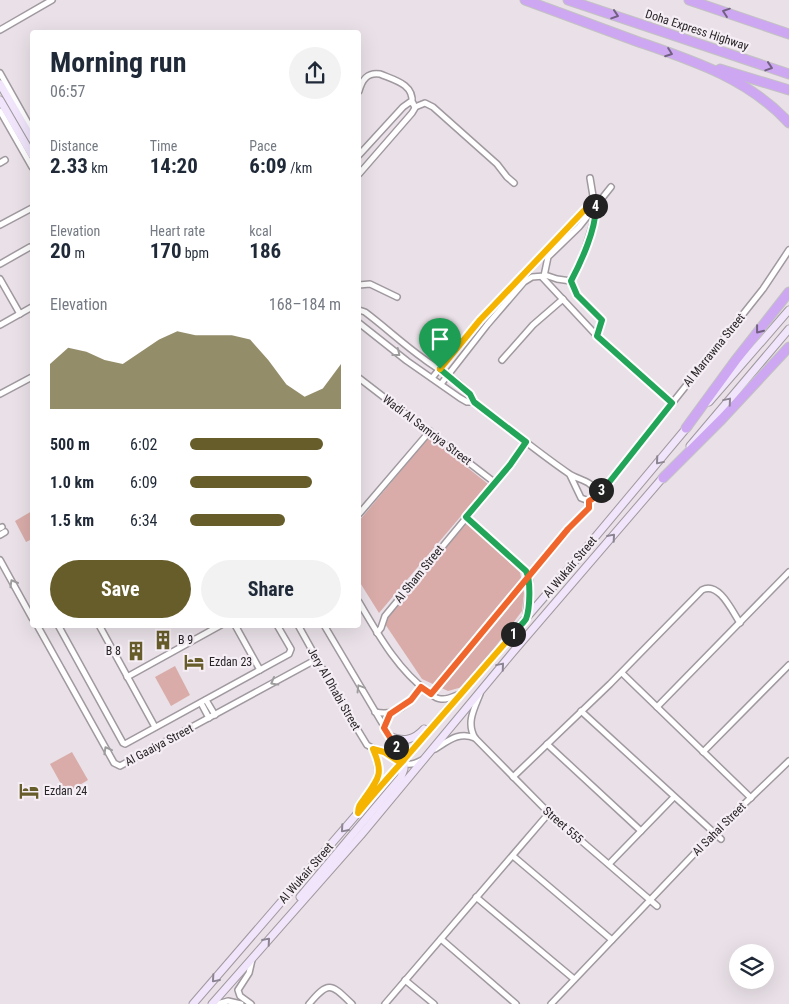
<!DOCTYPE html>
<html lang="en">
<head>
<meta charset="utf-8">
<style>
  :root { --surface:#fff; --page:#f2f2f3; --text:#1f2937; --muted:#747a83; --accent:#675d2a }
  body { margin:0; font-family:"Roboto Condensed",sans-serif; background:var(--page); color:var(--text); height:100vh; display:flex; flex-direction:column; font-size:19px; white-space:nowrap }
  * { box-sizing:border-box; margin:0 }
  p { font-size:16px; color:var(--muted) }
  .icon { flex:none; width:28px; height:28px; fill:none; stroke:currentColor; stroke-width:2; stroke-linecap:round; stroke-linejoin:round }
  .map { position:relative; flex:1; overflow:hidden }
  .details { position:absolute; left:30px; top:30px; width:331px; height:598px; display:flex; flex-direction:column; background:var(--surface); border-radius:5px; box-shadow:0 5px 20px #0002 }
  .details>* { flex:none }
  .fabs { position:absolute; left:729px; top:944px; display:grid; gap:10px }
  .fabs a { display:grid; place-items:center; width:45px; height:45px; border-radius:50%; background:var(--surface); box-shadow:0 5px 20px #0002; font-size:25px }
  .pin { position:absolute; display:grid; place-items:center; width:42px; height:42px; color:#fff; margin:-51px -21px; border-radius:50% 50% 50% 0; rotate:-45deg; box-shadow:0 0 5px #0007 }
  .pin .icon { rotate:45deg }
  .km { position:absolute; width:25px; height:25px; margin:-12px; border-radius:50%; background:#222; color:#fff; font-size:14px; line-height:25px; text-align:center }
  .round { display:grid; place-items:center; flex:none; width:52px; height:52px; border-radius:26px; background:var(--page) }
  .overview { display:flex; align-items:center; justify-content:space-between; height:85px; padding:0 20px }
  h1 { font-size:28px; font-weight:700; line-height:38px }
  .stats { display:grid; grid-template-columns:repeat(3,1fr); gap:8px; height:85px; padding:5px 20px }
  .stats div { display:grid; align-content:center }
  .stats b { font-size:21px; font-weight:700 }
  .stats small { font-size:14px; font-weight:400 }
  .stats p { font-size:14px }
  .chart { height:140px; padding:10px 20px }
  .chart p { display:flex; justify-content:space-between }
  .chart svg { width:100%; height:90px; margin-top:5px; fill:var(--accent); opacity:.7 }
  .button { display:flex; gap:10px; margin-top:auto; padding:10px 20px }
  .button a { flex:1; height:58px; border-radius:30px; background:var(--accent); color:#fff; font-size:20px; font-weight:700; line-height:58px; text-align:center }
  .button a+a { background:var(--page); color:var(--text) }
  ul { padding:0 20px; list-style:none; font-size:16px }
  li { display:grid; grid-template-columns:80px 60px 1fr; align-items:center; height:38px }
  li i { height:12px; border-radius:6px; background:var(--accent) }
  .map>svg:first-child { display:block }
  .green { fill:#d9aca9 }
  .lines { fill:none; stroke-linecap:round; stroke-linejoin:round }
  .street-casing { stroke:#a0999f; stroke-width:8 }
  .secondary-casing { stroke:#a0999f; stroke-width:9 }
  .highway-casing { stroke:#c3c2c3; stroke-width:11 }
  .street { stroke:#fff; stroke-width:5 }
  .secondary { stroke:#f0e5fb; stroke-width:7 }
  .highway { stroke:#cda7f2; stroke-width:9 }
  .oneway { stroke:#726082 }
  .oneway2 { stroke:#9e9d9e }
  .oneway3 { stroke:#8c8591 }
  .split-1-casing { stroke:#fff; stroke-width:10 }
  .split-2-casing { stroke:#fff; stroke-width:10 }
  .split-3-casing { stroke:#fff; stroke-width:10 }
  .split-4-casing { stroke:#fff; stroke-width:10 }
  .split-5-casing { stroke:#fff; stroke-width:10 }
  .split-1 { stroke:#22a559; stroke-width:6 }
  .split-2 { stroke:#f5b400; stroke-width:6 }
  .split-3 { stroke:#f0652b; stroke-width:6 }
  .split-4 { stroke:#22a559; stroke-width:6 }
  .split-5 { stroke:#f5b400; stroke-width:6 }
  .labels { text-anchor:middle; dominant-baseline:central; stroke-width:4.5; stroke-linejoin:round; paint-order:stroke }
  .street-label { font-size:12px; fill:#282527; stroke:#f6eef5 }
  .poi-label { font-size:12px; fill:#282527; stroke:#f6eef5; text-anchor:start }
</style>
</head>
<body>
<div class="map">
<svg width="789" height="1004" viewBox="0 0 789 1004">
  <rect width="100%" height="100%" fill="#e9e1e7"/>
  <!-- green -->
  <g class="green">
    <path d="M429 437 488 484 379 613 359 581V521Z"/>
    <path d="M32 511V539L26 542 15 521Z"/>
    <path d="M467 523 520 572 524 593 522 611 466 686 448 691 422 679 383 621Z"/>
    <path d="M175 666 190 695 171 706 155 677Z"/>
    <path d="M72 752 88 780 66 793 50 764Z"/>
  </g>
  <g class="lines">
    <defs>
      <g id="street">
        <path d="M0 30 52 0"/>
        <path d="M0 73 32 130"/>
        <path d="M359 91C362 80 367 72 380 74 394 80 414 84 412 103"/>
        <path d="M415 107 425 103 433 107 497 164 507 177 514 183"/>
        <path d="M0 111 32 167"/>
        <path d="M359 155 403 107 410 102 413 103 415 108 412 113 359 174"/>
        <path d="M0 163 5 160"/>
        <path d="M0 225 32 208"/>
        <path d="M0 264 30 247"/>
        <path d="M545 275 557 279 571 281 577 295 602 320 597 336"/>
        <path d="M542 277 597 336 672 403"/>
        <path d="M0 279 20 314"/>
        <path d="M571 281 581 262 596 214 590 178"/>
        <path d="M359 285 370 284 397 297"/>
        <path d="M359 310 365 312C385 327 403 344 424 359 438 370 467 384 474 402 506 426 536 451 568 473 577 480 592 480 596 492L594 498 589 501 581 498 570 475"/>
        <path d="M359 323 407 361 460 398 467 402H474"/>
        <path d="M0 325 32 307"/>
        <path d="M502 360 533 325 563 299"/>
        <path d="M359 378 494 482"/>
        <path d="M432 378 480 320 594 199"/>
        <path d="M441 384 487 325 524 282 532 277 544 276 548 257 579 227 611 187"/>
        <path d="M0 394 32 377"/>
        <path d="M596 492 607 485 763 289 789 250"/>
        <path d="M359 514 430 431"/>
        <path d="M466 517 528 574 530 581 526 618"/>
        <path d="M0 528 2 527"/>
        <path d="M0 535 5 532"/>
        <path d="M0 560 32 618"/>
        <path d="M359 602C378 634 397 669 428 692 432 695 436 699 441 699 448 700 454 696 460 694"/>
        <path d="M37 625 114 763 120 766 317 659"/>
        <path d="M58 625 123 743 125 744 289 654 291 649 277 625"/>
        <path d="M99 625 155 727"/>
        <path d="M235 625 260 670"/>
        <path d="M298 625 342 704 367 745C373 749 379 750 385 753 401 760 404 770 422 760"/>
        <path d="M324 625 404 760"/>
        <path d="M377 633 381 628 385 616 510 465 526 442"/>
        <path d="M622 673 751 798"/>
        <path d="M127 677 221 625"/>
        <path d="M431 694 569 529 589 508V501"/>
        <path d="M480 694C474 709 466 723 475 738L549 813 657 906"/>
        <path d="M206 700 215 715"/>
        <path d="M201 703 209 718"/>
        <path d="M657 707 789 572"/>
        <path d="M581 711 721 839"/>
        <path d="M375 712C397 717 409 704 421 687"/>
        <path d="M384 728 390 714"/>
        <path d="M547 744 641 831"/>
        <path d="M435 749C448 741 459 731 475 738"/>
        <path d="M703 752 789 665"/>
        <path d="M513 777 610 684 702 590C719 581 732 611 740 623"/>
        <path d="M513 856 612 940"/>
        <path d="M609 864 674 797"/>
        <path d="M476 897 574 979"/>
        <path d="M441 939 516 1004"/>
        <path d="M405 980 434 1004"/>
        <path d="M217 1004 228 1001 241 1004"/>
        <path d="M251 1004 240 996 238 990 249 973 252 960"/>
        <path d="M309 1004C329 980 331 984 352 1004"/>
        <path d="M385 1004 549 813"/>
        <path d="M551 1004 714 833 789 761"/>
      </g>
      <g id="secondary">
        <path d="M0 84 32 139"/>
        <path d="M0 100 32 155"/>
        <path d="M709 402 789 310"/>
        <path d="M690 446 789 329"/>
        <path d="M389 736C403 742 413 741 424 729"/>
        <path d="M360 804C376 782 385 777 373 749"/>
        <path d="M300 897 401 777 404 769V760"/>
        <path d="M193 1004 571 566 689 425"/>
        <path d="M212 1004 361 835 513 652 665 475"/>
      </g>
      <g id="highway">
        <path d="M525 0C562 14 599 27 636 41 691 60 748 78 789 123"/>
        <path d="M568 0 789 74"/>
        <path d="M689 0 789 34"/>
        <path d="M720 69 789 90"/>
        <path d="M686 428 735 361 789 292"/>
        <path d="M663 478 722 419 789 347"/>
      </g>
    </defs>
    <!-- street casing -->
    <use href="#street" class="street-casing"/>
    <!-- secondary casing -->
    <use href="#secondary" class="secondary-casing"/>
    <!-- highway casing -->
    <use href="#highway" class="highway-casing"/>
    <!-- street -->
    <use href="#street" class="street"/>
    <!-- secondary -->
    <use href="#secondary" class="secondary"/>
    <!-- highway -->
    <use href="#highway" class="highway"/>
  </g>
  <!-- one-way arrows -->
  <defs><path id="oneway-chevron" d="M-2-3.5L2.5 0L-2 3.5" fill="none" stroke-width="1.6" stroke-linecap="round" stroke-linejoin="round" transform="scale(1.25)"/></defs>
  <g class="oneway">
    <use href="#oneway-chevron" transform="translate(726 12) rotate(-161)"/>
    <use href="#oneway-chevron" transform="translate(615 15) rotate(18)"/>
    <use href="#oneway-chevron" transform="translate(669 53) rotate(20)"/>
    <use href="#oneway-chevron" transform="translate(769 67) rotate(18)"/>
    <use href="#oneway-chevron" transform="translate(759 330) rotate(128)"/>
  </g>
  <g class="oneway2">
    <use href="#oneway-chevron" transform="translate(397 353) rotate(38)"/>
    <use href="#oneway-chevron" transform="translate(13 583) rotate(-120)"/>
    <use href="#oneway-chevron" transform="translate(274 682) rotate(151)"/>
    <use href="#oneway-chevron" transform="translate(360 688) rotate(-121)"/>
    <use href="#oneway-chevron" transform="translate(107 750) rotate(-119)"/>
  </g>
  <g class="oneway3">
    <use href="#oneway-chevron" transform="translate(728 401) rotate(-50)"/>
    <use href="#oneway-chevron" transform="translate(659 461) rotate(130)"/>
    <use href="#oneway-chevron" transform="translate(612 537) rotate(-49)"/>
    <use href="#oneway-chevron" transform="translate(501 666) rotate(-50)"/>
    <use href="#oneway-chevron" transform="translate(344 829) rotate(131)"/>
    <use href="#oneway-chevron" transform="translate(267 941) rotate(-49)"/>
    <use href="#oneway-chevron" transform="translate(215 979) rotate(131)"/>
  </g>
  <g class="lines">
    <defs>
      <path id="split-1" d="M440 369 470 394 474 402 526 442 510 465 466 517 526 571C531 580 530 609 526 619 523 624 516 629 513 634"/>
      <path id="split-2" d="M396 747 404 760C388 777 373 795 358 813 358 807 360 804 364 799 379 778 384 774 373 749L384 752 401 763 513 634"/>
      <path id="split-3" d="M396 747 384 728 390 714 411 700 421 687 431 694 568 529 589 508V501L594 498 596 492 601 490"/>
      <path id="split-4" d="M595 206C598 226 580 264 571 281L577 295 602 320 597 336 672 403 607 485 601 490"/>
      <path id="split-5" d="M440 369 480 320 594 200 595 206"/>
    </defs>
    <!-- split-1 casing -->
    <use href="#split-1" class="split-1-casing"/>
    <!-- split-2 casing -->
    <use href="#split-2" class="split-2-casing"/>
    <!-- split-3 casing -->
    <use href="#split-3" class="split-3-casing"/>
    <!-- split-4 casing -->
    <use href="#split-4" class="split-4-casing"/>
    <!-- split-5 casing -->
    <use href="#split-5" class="split-5-casing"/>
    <!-- split-1 -->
    <use href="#split-1" class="split-1"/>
    <!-- split-2 -->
    <use href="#split-2" class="split-2"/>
    <!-- split-3 -->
    <use href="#split-3" class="split-3"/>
    <!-- split-4 -->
    <use href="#split-4" class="split-4"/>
    <!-- split-5 -->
    <use href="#split-5" class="split-5"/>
  </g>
  <!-- icons -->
  <defs>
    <symbol id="building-bare" viewBox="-9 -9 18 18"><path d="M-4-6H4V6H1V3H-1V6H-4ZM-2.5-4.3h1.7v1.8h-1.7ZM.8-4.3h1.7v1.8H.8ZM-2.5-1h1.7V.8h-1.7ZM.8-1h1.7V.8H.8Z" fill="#675d2a" stroke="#f6eef5" stroke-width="2.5" paint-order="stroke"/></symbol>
    <symbol id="hotel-bare" viewBox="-9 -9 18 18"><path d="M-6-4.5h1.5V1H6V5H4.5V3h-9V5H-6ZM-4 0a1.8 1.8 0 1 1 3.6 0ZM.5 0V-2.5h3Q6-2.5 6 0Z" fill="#675d2a" stroke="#f6eef5" stroke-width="2.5" paint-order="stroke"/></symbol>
  </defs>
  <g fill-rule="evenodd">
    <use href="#building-bare" x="149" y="626" width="28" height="28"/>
    <use href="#building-bare" x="122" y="637" width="28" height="28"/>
    <use href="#hotel-bare" x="180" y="648" width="28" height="28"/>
    <use href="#hotel-bare" x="15" y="777" width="28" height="28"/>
  </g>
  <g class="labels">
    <!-- street labels -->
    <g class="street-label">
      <text transform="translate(697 30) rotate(18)">Doha Express Highway</text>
      <text transform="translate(714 350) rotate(-51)">Al Marrawna Street</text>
      <text transform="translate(427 430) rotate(37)">Wadi Al Samriya Street</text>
      <text transform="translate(570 567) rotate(-50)">Al Wukair Street</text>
      <text transform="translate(419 574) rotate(-51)">Al Sham Street</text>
      <text transform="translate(334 689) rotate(60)">Jery Al Dhabi Street</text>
      <text transform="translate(159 745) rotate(-28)">Al Gaaiya Street</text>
      <text transform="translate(563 825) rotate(41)">Street 555</text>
      <text transform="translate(719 829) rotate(-45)">Al Sahal Street</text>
      <text transform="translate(306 873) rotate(-49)">Al Wukair Street</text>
    </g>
    <!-- poi labels -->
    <g class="poi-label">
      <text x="178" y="640">B 9</text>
      <text x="121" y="651" text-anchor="end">B 8</text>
      <text x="209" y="662">Ezdan 23</text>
      <text x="44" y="791">Ezdan 24</text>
    </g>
  </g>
</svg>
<div class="fabs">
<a><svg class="icon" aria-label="layers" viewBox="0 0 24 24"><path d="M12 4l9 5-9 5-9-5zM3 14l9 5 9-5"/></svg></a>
</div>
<div class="pin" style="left:440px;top:369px;background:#1e9e55"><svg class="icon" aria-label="arrive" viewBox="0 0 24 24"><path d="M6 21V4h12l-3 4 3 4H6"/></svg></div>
<b class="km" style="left:513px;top:634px">1</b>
<b class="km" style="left:396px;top:747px">2</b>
<b class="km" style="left:601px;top:490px">3</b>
<b class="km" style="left:595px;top:206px">4</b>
<section class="details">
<div class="overview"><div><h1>Morning run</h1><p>06:57</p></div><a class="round"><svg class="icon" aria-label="share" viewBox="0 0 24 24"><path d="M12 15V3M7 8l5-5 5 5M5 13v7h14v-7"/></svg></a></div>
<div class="stats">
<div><p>Distance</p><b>2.33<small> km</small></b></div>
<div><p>Time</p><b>14:20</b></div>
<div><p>Pace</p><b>6:09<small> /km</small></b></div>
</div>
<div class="stats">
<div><p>Elevation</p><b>20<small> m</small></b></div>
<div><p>Heart rate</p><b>170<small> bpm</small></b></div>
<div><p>kcal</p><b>186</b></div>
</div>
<div class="chart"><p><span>Elevation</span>168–184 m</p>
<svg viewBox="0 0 160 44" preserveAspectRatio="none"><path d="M0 44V22L10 14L20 16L30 20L40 22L50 16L60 10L70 6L80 8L90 8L100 8L110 10L120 20L130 32L140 38L150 34L160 22V44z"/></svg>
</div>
<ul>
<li><b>500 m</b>6:02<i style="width:88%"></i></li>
<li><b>1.0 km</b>6:09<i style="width:81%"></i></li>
<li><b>1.5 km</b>6:34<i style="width:63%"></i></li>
</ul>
<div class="button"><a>Save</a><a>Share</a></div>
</section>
</div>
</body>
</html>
